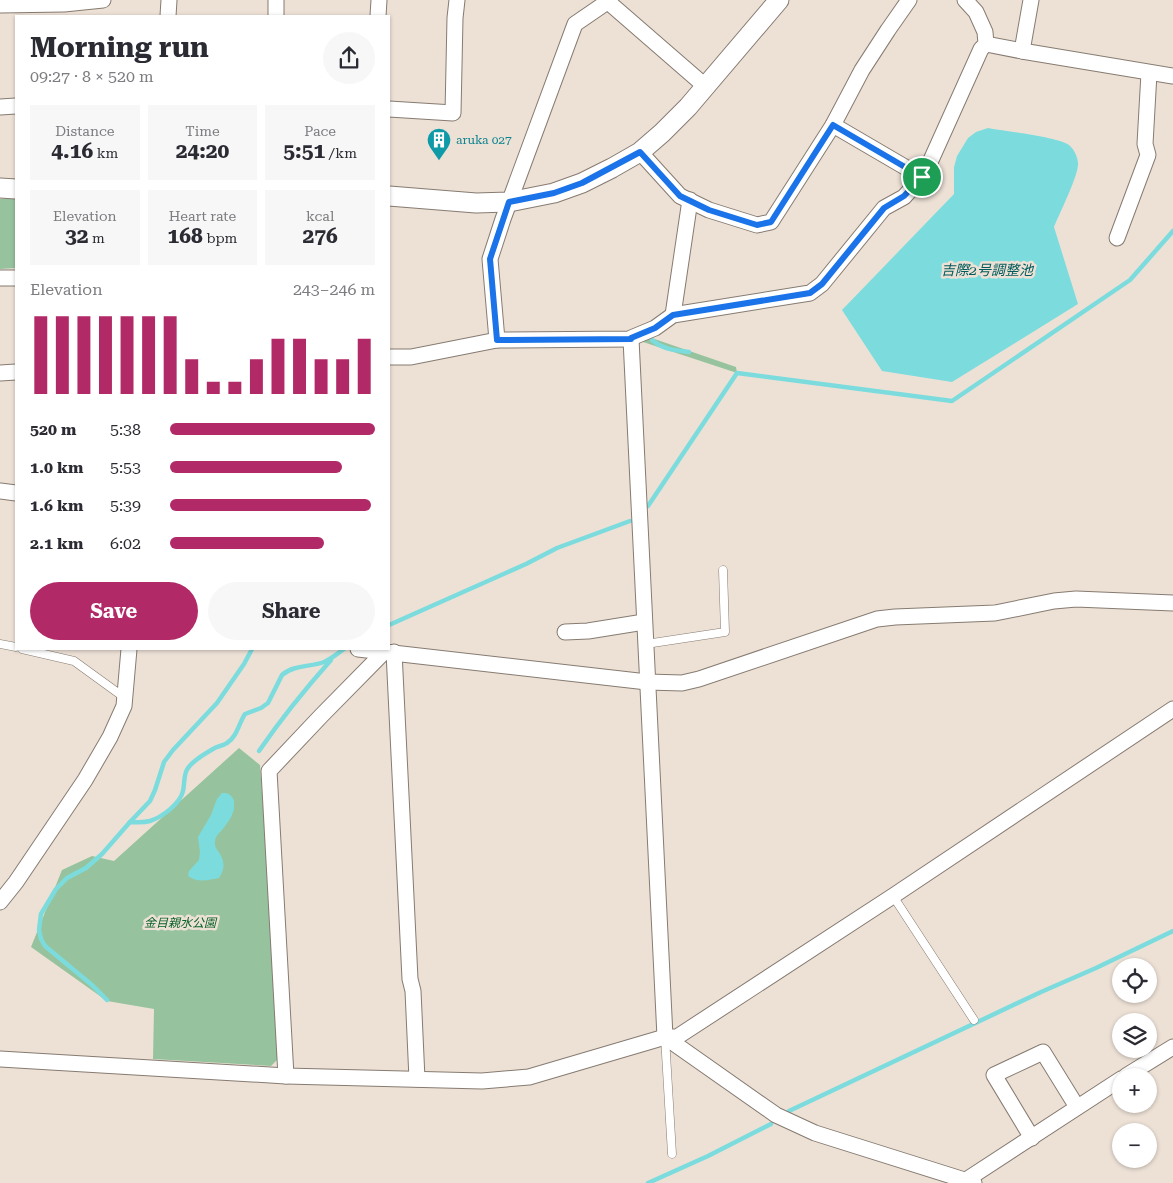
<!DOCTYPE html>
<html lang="en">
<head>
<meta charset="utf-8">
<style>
  :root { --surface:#fff; --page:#f7f7f7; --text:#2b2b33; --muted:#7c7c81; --accent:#b22967 }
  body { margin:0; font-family:"Roboto Serif","Noto Sans JP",serif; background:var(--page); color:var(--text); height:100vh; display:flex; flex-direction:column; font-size:19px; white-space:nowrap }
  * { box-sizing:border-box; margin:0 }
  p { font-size:16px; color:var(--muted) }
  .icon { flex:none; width:28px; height:28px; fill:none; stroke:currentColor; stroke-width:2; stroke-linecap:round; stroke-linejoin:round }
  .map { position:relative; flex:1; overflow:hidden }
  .sheet { position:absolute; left:15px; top:15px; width:375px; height:635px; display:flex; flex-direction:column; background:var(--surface); border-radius:0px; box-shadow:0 1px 4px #0004 }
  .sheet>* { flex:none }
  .buttons { position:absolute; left:1112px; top:958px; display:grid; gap:10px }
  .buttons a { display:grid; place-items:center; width:45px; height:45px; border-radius:50%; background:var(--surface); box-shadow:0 1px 4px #0004; font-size:25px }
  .pin { position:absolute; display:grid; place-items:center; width:42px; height:42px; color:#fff; margin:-21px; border:2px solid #fff; border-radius:50%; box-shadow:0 1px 5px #0007 }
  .round { display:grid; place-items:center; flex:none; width:52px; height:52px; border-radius:26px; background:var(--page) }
  .head { display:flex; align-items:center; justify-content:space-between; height:85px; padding:0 15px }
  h1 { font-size:28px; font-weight:700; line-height:38px }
  .stats { display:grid; grid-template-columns:repeat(3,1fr); gap:8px; height:85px; padding:5px 15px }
  .stats div { display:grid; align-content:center; border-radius:0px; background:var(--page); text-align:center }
  .stats b { font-size:21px; font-weight:700 }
  .stats small { font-size:14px; font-weight:400 }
  .stats p { font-size:14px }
  .chart { height:140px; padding:10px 15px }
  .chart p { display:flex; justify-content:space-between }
  .chart svg { width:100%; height:90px; margin-top:5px; stroke:var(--accent); stroke-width:6 }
  .action { display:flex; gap:10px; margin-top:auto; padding:10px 15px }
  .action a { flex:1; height:58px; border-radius:30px; background:var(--accent); color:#fff; font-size:20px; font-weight:700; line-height:58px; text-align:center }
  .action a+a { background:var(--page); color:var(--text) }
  ul { padding:0 15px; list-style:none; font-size:16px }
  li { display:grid; grid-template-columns:80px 60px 1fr; align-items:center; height:38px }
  li i { height:12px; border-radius:6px; background:var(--accent) }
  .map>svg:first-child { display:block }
  .green { fill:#96c39d }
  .water { fill:#7cdcdd }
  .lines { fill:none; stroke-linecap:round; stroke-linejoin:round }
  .stream { stroke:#7cdcdd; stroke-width:4.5 }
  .service-casing { stroke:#867b71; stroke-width:9 }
  .minor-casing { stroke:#867b71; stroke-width:17 }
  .tertiary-casing { stroke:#867b71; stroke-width:21 }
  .service { stroke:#fff; stroke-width:8 }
  .minor { stroke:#fff; stroke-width:15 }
  .tertiary { stroke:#fff; stroke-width:19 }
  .route-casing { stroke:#fff; stroke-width:10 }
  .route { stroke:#1a73e8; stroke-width:6 }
  .labels { text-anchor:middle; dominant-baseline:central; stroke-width:5; stroke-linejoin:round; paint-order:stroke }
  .culture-label { font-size:12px; fill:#0d838f; stroke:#ede1d6; text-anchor:start }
  .park-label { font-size:12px; font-style:italic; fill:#086329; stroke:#ede1d6 }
  .water-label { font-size:14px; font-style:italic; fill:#005b5c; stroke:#ede1d6 }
</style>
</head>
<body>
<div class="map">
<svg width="1173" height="1183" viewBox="0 0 1173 1183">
  <rect width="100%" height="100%" fill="#ede1d6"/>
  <!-- green -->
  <g class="green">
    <path d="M16 198V268L0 269V199Z"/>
    <path d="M640 334 736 367 737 373 631 338Z"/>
    <path d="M239 748 260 765 281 1056 271 1066 153 1059 154 1009 107 1001 31 947 62 870 92 856 114 861Z"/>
  </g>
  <!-- water -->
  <g class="water">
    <path d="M988 128C1003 131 1061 137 1070 146 1074 149 1078 158 1078 163 1079 175 1059 214 1054 227L1078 304 952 382 882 371 842 310 954 194V167L957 156 968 138 976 132Z"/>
    <path d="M222 793C226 793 229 793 232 797 235 801 234 804 234 808 233 815 229 821 225 826 222 831 215 835 215 842 214 848 219 851 221 856 225 863 224 871 219 878 209 880 197 883 188 876L189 871 199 860 200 852 198 837 211 815 217 799Z"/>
  </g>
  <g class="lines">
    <!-- stream -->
    <g class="stream">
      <path d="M652 340C664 350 674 350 689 352"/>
      <path d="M648 506 737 373 952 401 1130 280 1173 231"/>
      <path d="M389 625 526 564 557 548 630 521"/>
      <path d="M259 751C281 719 306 688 331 660"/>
      <path d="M130 822 150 801 155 790 164 762 173 750 217 703 244 664 252 649"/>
      <path d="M107 1000 92 985 45 946 41 939 39 930 41 914 56 889 67 878 86 868 102 854 130 822C137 822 143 823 150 821 162 817 180 804 183 791 185 783 183 775 188 768 192 762 206 753 213 749 217 746 223 746 227 743 237 737 239 723 245 714L261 708 268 703 282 675C293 665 310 667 324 662 331 659 337 654 344 649"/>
      <path d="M789 1111 1041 992 1096 968 1173 931"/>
      <path d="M648 1183 708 1156 771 1124"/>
    </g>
    <defs>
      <g id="service">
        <path d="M0 644 16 647"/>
        <path d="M646 644 725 632 723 570"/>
        <path d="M22 649 74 661 125 698"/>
        <path d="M893 896 974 1020"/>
        <path d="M665 1037 672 1154"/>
      </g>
      <g id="minor">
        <path d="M606 0 705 86"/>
        <path d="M0 5 64 4 103 0"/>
        <path d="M168 16 169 0"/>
        <path d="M276 16V0"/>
        <path d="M378 16 379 0"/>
        <path d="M986 44 1022 51 1173 76"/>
        <path d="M1022 51 1031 0"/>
        <path d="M0 107 16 106"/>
        <path d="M389 109 453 113 455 18 457 0"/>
        <path d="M833 125 922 177"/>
        <path d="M640 152 680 196 709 210 757 225 771 222 833 125 862 70 888 30 909 0"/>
        <path d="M1117 238 1148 155 1145 144 1149 73"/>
        <path d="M0 278H16"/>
        <path d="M673 315 690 200"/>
        <path d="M631 339 665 1037"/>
        <path d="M497 340 490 259 503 219 575 24 610 0"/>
        <path d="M389 357H411L497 340 631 339V338L655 328 673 315 810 293 822 284 884 208 904 197 922 177 927 169 981 49 986 44 985 32 976 12 965 0"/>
        <path d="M0 373 16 372"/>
        <path d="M0 491 16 493"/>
        <path d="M565 632 588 631 644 622"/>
        <path d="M358 649 647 682 682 683 699 679 877 619 895 617 995 613 1054 601 1076 599 1173 603"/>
        <path d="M394 652 410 979 413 991 417 1079"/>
        <path d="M0 902 16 882 85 780 110 737 124 706 129 649"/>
        <path d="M665 1037 776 1115 815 1133 974 1183"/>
        <path d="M0 1059 286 1076 482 1081 529 1077 665 1037H677L893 896 1173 709"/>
        <path d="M286 1076 269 771 321 716 385 651"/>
        <path d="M1126 1076 1173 1047"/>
        <path d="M1032 1138 994 1075 1043 1052 1077 1107"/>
        <path d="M966 1180 1121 1079"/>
      </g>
      <g id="tertiary">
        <path d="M0 188 16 189"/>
        <path d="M389 196 476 203 509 202 554 193 582 183 612 168 640 152 662 133 688 107 779 0"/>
      </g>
    </defs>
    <!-- service casing -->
    <use href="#service" class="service-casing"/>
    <!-- minor casing -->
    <use href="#minor" class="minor-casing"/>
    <!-- tertiary casing -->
    <use href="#tertiary" class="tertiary-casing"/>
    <!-- service -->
    <use href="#service" class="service"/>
    <!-- minor -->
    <use href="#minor" class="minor"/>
    <!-- tertiary -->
    <use href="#tertiary" class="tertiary"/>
  </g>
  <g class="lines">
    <defs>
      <path id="route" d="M833 125 922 177 904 196 884 208 822 284 810 293 673 315 655 328 631 338V339L497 340 490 259 509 202 554 193 582 183 640 152 680 196 709 210 757 225 771 222Z"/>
    </defs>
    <!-- route casing -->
    <use href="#route" class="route-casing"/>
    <!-- route -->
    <use href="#route" class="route"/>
  </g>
  <!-- icons -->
  <defs>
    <symbol id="building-pin" viewBox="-11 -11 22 30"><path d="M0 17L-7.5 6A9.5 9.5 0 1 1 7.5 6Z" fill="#0f9aa8" stroke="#ede1d6"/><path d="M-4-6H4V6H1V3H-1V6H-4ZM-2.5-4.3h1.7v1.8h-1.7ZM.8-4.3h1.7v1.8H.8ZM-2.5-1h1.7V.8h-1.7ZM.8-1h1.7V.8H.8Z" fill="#fff"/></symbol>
  </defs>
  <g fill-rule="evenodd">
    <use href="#building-pin" x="425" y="126" width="28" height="38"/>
  </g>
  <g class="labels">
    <!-- culture labels -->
    <g class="culture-label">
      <text x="456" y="140">aruka 027</text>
    </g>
    <!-- park labels -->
    <g class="park-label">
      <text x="180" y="923">金目親水公園</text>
    </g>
    <!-- water labels -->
    <g class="water-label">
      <text x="987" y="270">吉際2号調整池</text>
    </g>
  </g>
</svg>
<div class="buttons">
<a><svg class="icon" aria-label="locate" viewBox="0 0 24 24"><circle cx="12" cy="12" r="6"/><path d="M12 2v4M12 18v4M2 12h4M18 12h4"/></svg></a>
<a><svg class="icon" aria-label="layers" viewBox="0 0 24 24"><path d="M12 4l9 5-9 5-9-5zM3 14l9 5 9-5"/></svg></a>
<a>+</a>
<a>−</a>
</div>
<div class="pin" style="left:922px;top:177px;background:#1e9e55"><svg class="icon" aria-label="arrive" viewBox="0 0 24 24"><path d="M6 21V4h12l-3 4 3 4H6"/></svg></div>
<section class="sheet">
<div class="head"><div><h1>Morning run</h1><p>09:27 · 8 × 520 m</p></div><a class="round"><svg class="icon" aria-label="share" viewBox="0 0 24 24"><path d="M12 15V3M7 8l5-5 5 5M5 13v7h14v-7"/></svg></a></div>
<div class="stats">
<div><p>Distance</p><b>4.16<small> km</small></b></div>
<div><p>Time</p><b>24:20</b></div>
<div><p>Pace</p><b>5:51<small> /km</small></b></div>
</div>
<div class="stats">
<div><p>Elevation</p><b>32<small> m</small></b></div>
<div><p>Heart rate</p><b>168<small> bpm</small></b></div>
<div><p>kcal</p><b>276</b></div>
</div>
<div class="chart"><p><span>Elevation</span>243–246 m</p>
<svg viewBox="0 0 160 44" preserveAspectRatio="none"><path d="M5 44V6M15 44V6M25 44V6M35 44V6M45 44V6M55 44V6M65 44V6M75 44V27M85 44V38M95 44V38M105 44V27M115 44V17M125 44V17M135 44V27M145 44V27M155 44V17"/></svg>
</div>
<ul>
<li><b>520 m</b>5:38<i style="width:100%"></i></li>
<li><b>1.0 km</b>5:53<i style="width:84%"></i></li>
<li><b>1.6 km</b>5:39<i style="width:98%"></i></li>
<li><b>2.1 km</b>6:02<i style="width:75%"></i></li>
</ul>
<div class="action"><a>Save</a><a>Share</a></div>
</section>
</div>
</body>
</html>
